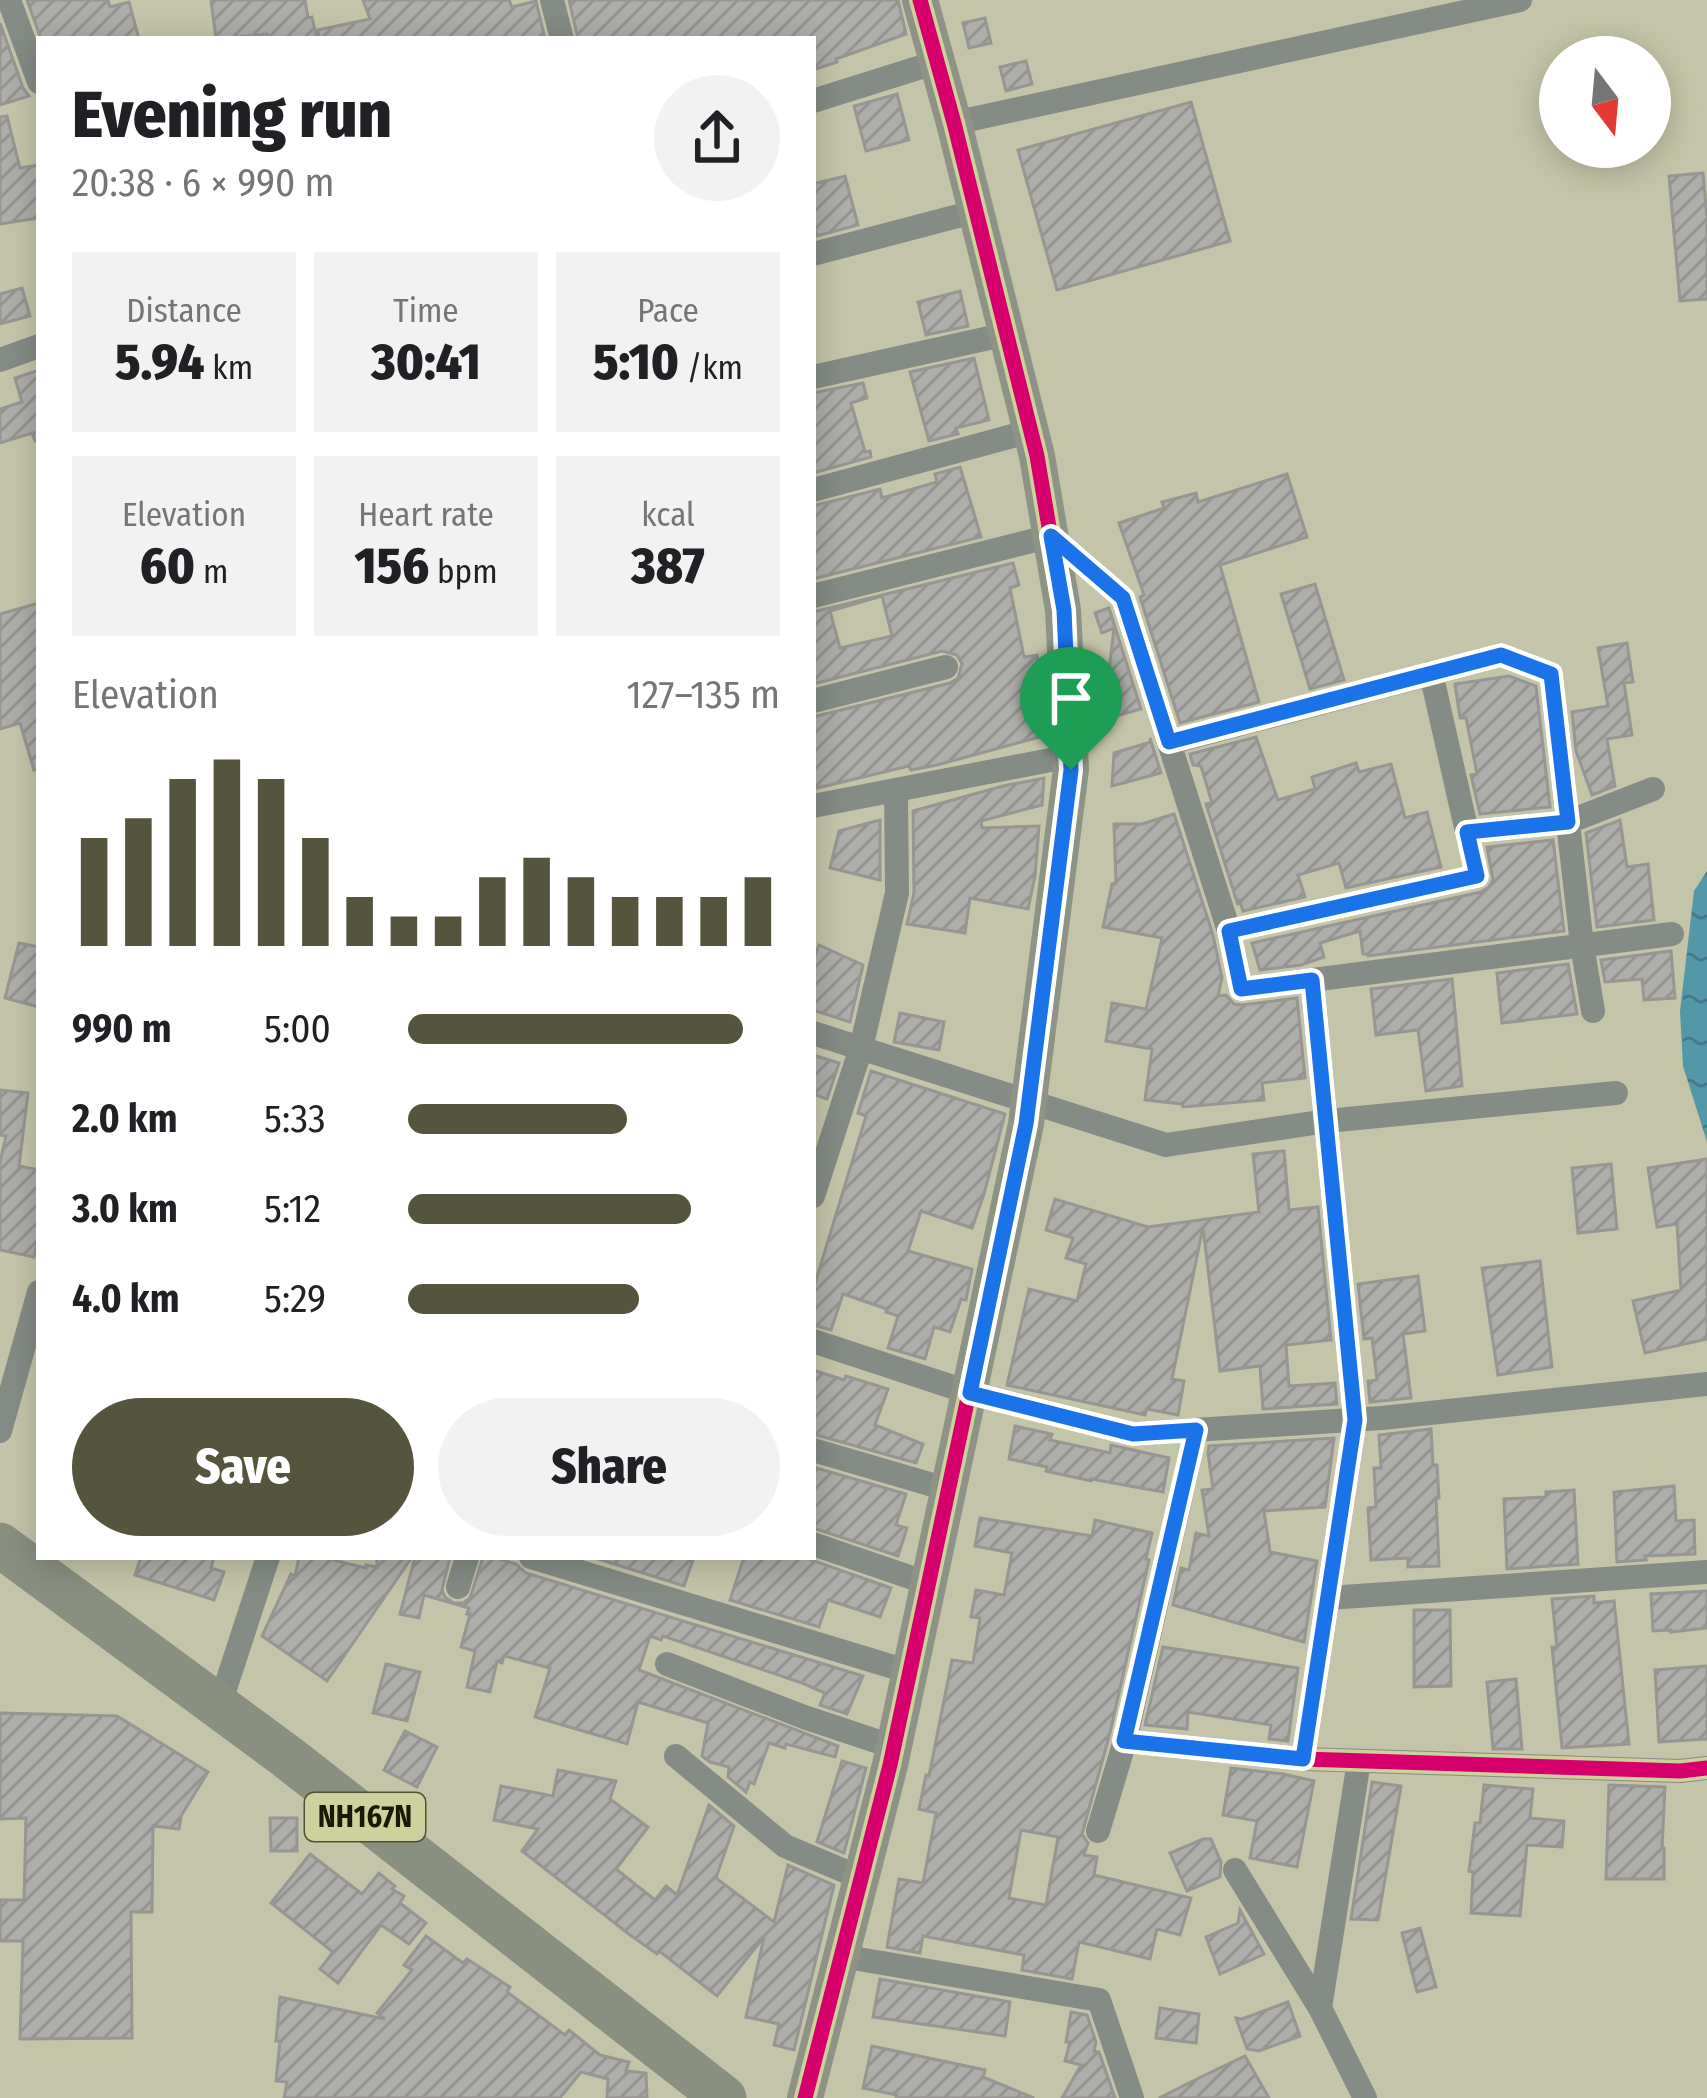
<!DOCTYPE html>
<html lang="en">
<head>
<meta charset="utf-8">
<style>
  :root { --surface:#fff; --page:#f2f2f2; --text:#202124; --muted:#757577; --accent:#55553e }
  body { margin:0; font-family:"Fira Sans Condensed",sans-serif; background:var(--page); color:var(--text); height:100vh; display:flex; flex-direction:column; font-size:45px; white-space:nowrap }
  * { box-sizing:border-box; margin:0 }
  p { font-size:39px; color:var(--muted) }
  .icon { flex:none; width:66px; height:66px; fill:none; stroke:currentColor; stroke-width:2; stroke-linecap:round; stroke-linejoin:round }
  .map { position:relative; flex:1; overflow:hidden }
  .panel { position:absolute; left:36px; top:36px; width:780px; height:1524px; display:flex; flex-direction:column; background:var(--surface); border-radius:0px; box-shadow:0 6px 30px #0003 }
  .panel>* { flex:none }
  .needle { width:78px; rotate:164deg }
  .tools { position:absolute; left:1539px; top:36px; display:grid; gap:24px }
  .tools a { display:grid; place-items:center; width:132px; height:132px; border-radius:50%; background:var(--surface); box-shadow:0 6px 30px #0003; font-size:60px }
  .pin { position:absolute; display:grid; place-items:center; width:102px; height:102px; color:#fff; margin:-123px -51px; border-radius:50% 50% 50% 0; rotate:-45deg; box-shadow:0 0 12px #0007 }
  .pin .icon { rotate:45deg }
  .round { display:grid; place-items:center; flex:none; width:126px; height:126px; border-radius:63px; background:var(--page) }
  .summary { display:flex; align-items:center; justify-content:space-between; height:204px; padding:0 36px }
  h1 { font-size:66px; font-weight:800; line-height:90px }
  .metrics { display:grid; grid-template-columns:repeat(3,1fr); gap:18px; height:204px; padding:12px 36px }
  .metrics div { display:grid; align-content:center; border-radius:0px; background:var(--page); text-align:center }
  .metrics b { font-size:51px; font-weight:800 }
  .metrics small { font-size:33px; font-weight:400 }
  .metrics p { font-size:33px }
  .chart { height:336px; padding:24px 36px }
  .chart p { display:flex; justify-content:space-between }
  .chart svg { width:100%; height:216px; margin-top:12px; stroke:var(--accent); stroke-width:6 }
  .action { display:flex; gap:24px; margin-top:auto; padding:24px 36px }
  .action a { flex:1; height:138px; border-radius:72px; background:var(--accent); color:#fff; font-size:48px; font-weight:800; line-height:138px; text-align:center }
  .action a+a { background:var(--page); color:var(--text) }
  ul { padding:0 36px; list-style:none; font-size:39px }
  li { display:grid; grid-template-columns:192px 144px 1fr; align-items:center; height:90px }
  li i { height:30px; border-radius:15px; background:var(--accent) }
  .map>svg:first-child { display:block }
  .water { fill:url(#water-ripples) }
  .building { fill:url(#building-hatch); stroke:#979692; stroke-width:3; fill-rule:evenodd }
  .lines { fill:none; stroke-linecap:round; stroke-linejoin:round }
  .street { stroke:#858c85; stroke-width:24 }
  .secondary { stroke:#8d9385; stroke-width:36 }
  .highway { stroke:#8a9080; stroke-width:45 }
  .cycleway-casing { stroke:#cfd19c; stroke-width:22 }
  .cycleway { stroke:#d6006c; stroke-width:15 }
  .route-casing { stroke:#fff; stroke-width:24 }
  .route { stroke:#1a73e8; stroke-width:15 }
  .labels { text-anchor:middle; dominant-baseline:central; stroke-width:10; stroke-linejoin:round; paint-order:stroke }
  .shield { fill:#cfd19c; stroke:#505032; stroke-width:3 }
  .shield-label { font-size:30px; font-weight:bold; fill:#191905 }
</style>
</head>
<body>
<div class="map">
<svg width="1707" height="2098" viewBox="0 0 1707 2098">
  <defs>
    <pattern id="water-ripples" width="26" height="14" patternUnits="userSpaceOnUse" patternTransform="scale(3)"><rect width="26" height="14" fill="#5398a9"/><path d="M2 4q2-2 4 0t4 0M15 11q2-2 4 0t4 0" fill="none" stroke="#447b88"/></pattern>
    <pattern id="building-hatch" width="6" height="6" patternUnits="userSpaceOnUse" patternTransform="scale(3)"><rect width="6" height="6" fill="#adada9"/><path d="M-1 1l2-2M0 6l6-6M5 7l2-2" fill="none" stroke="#949490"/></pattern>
  </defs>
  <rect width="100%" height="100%" fill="#c4c5a8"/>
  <!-- water -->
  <path class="water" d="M1707 871V1142L1683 1066 1680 1011 1694 891Z"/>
  <!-- building -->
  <g class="building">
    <path d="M27 0H108L110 7 129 2 139 39H41Z"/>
    <path d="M211 0H305L308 18 312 17 317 39H268L267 34 216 39Z"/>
    <path d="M363 0H509L512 7 536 1 545 39H319L318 30 370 19Z"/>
    <path d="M569 0H898L906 34 836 59 837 62 813 70V39H578Z"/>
    <path d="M985 18 991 43 969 48 963 23Z"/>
    <path d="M0 23 23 88 29 96 0 105Z"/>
    <path d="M1026 61 1032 84 1006 91 1000 67Z"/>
    <path d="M897 94 909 140 866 151 854 106Z"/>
    <path d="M1191 102 1230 241 1057 290 1018 150Z"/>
    <path d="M7 116 20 168 39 165V218L0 224V117Z"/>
    <path d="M1703 173 1707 217V299L1680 301 1669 176Z"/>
    <path d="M845 176 858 225 817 236 813 221V184Z"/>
    <path d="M22 288 30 316 0 324V294Z"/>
    <path d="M960 291 968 326 926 335 918 302Z"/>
    <path d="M974 358 989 420 956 428 958 434 929 441 910 372Z"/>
    <path d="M39 370V441H35L32 433 0 443V409L22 402 15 378Z"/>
    <path d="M863 383 867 398 851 403 865 452 870 451 871 457 813 473V393Z"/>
    <path d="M960 467 981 537 813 579V506L880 489 882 498 937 482 935 474Z"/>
    <path d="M1287 474 1307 537 1220 565 1259 702 1180 723 1140 597 1144 595 1119 523 1164 508 1162 502 1196 493 1198 502Z"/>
    <path d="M1013 563 1019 585 1010 588 1024 657 1037 655 1043 686H1041L1047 735 937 765 911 770 909 766 813 789V717L950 683 958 678 962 664 957 655 942 651 813 684V612ZM882 596 892 636 840 648 830 611Z"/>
    <path d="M1315 584 1344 680 1310 689 1281 594Z"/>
    <path d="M39 603V769L34 770 20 723 0 729V614Z"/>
    <path d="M1109 608 1141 709 1116 716 1117 708 1104 712 1114 628 1102 633 1095 613Z"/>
    <path d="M1627 643 1633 682 1624 683 1632 735 1607 739 1615 786 1592 795 1576 751 1572 712 1608 706 1598 648Z"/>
    <path d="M1509 676 1536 686 1550 807 1480 814 1471 775 1477 774 1466 718H1460L1455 684Z"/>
    <path d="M1256 737 1278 800 1315 789 1312 777 1356 763 1359 772 1391 764 1405 818 1427 812 1441 867 1346 888 1339 863 1298 875 1305 897 1243 911 1239 899 1238 905 1206 804 1212 803 1201 766 1193 765 1190 754Z"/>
    <path d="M1150 738 1161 773 1112 786 1114 753 1151 742Z"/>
    <path d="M1044 778 1042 805 981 821 982 828 1039 826 1035 876 1028 909 970 898 965 933 907 924 914 893 913 811 1003 786Z"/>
    <path d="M1174 814 1213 935 1222 978 1218 996 1226 995 1234 1004 1242 1005 1297 998 1305 1078 1262 1083 1264 1100 1183 1107 1182 1104 1145 1100 1152 1049 1106 1041 1112 1003 1146 1009 1162 938 1103 927 1112 884 1116 883 1114 824H1142Z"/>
    <path d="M880 820V880L830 868 839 831Z"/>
    <path d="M1620 820 1627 867 1648 864 1654 920 1597 927 1586 833Z"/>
    <path d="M1553 840 1564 931 1368 956 1367 954H1363L1360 931 1320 943 1324 957 1301 965 1260 970 1252 943 1481 892 1489 887 1493 880 1487 847Z"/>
    <path d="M19 943 39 947V1007L5 998Z"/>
    <path d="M819 945 863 965 850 1022 813 1010V960Z"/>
    <path d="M1671 951 1675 998 1644 1000 1642 979 1605 982 1601 960Z"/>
    <path d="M1568 964 1577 1014 1502 1023 1497 973Z"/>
    <path d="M1452 979 1462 1086 1426 1091 1418 1030 1376 1035 1371 989Z"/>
    <path d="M900 1013 944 1022 939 1050 894 1042Z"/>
    <path d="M813 1055 839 1063 827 1099 813 1094Z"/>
    <path d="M871 1071 1005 1114 984 1194 972 1228 921 1211 908 1251 972 1269 966 1300 961 1299 950 1332 934 1327 925 1359 888 1348 898 1316 886 1312 887 1309 843 1294 831 1330 813 1325V1290L866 1116 858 1113Z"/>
    <path d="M0 1090 28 1093 19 1166 39 1170V1235L34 1257 0 1250V1162L6 1136 0 1135Z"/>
    <path d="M1284 1151 1289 1210 1318 1207 1331 1340 1286 1345 1289 1386 1335 1383 1337 1404 1263 1409 1260 1366 1220 1371 1203 1227 1172 1379 1184 1381 1178 1415 1147 1409 1145 1415 1007 1385 1029 1289 1077 1301 1086 1264 1066 1258 1073 1238 1046 1230 1055 1199 1148 1227 1259 1212 1253 1154Z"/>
    <path d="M1707 1159V1339L1645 1353 1633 1301 1681 1290 1677 1224 1657 1227 1648 1168Z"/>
    <path d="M1611 1164 1617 1229 1578 1233 1572 1168Z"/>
    <path d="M1540 1261 1552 1367 1498 1375 1482 1268Z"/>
    <path d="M1418 1276 1425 1331 1403 1334 1411 1398 1370 1402 1368 1381 1377 1380 1372 1338 1364 1339 1358 1284Z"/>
    <path d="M813 1370 844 1380 846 1376 888 1389 875 1425 923 1444 916 1463 813 1434Z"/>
    <path d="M1015 1426 1052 1434 1050 1440 1110 1453 1111 1445 1169 1458 1163 1492 1091 1479V1481L1046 1471 1047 1467 1009 1459Z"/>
    <path d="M1431 1429 1433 1465H1437L1439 1498H1436L1439 1566 1408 1567V1558L1371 1560 1368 1508 1376 1507 1374 1468H1381L1379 1435Z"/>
    <path d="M1334 1438 1325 1507 1264 1511 1270 1552 1317 1561 1304 1642 1173 1605 1181 1568 1189 1570 1196 1533 1209 1536 1202 1490 1213 1489 1208 1453 1209 1446Z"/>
    <path d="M813 1467 906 1494 896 1525 907 1528 898 1556 813 1528Z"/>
    <path d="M1674 1486 1676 1521 1694 1520 1695 1554 1645 1556 1646 1560 1617 1562 1614 1492Z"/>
    <path d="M1574 1490 1578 1564 1507 1569 1504 1499 1546 1497V1492Z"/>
    <path d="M980 1518 1092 1536 1095 1520 1152 1533 1146 1559 1149 1560 1109 1737 1082 1834 1088 1843 1084 1855 1097 1857 1094 1875 1191 1898 1180 1935 1157 1929 1150 1959 1079 1942 1072 1979 1022 1970 1024 1955 923 1936 920 1953 887 1947 899 1879 923 1883 936 1813 919 1809 926 1775 929 1776 952 1660 973 1663 980 1618 971 1617 976 1590 1004 1595 1012 1553 975 1546ZM1021 1830 1058 1837 1046 1905 1009 1898Z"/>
    <path d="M141 1557H214L211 1568 224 1572 214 1600 135 1575Z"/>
    <path d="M299 1557H321L366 1568V1565L377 1567V1557H412L327 1681 262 1636 291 1574 295 1576Z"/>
    <path d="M415 1557H450L442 1590 445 1597 454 1603H463L470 1598 483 1557H493L516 1564 526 1573 863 1676 847 1714 820 1705 825 1693 802 1683 663 1636 661 1640 650 1636 639 1670 838 1746 835 1757 786 1744 785 1748 769 1743 754 1784 750 1782 746 1792 728 1777 729 1767 710 1762 702 1756 708 1723 638 1702 627 1744 535 1717 550 1668 504 1656 502 1663 497 1661 490 1692 467 1687 475 1651 461 1647 470 1614H467L469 1608 424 1595 419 1618 400 1614Z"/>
    <path d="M592 1557H694L684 1586Z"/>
    <path d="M744 1557H803L891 1588 880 1617 828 1600 819 1627 730 1600Z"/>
    <path d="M1707 1591V1628L1671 1632V1630L1653 1631 1651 1594Z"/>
    <path d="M1594 1596V1603L1614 1601 1629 1744 1562 1748 1552 1647H1557L1552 1599Z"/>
    <path d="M1414 1610H1450L1451 1686 1414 1687Z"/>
    <path d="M1163 1647 1298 1668 1288 1741 1269 1739 1271 1725 1188 1712 1187 1729 1145 1725Z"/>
    <path d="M386 1664 420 1672 407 1721 373 1713Z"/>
    <path d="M1707 1666V1739L1659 1742 1655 1670Z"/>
    <path d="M1516 1679 1522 1749H1493L1487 1682Z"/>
    <path d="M0 1713 117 1716 208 1772 181 1816 179 1829 153 1826 152 1912H131L132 2038 20 2039 23 1941H0V1900H24L26 1818 0 1819Z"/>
    <path d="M405 1731 437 1747 417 1787 384 1770Z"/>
    <path d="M842 1761 866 1768 844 1853 817 1842Z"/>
    <path d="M1231 1768 1283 1774 1314 1781 1297 1867 1250 1858 1257 1821 1223 1815Z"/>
    <path d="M558 1770 616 1781 610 1799 648 1827 616 1869 655 1900 666 1886 677 1895 709 1805 734 1826 716 1878 774 1922 788 1865 834 1885 794 2050 774 2045 779 2024 746 2017 764 1937 717 1996 659 1951 657 1954 630 1935 522 1851 538 1829 494 1820 501 1786 553 1796Z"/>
    <path d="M1372 1782 1401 1786 1378 1920 1351 1919Z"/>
    <path d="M1484 1785 1533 1789 1530 1818 1564 1821 1562 1847 1527 1845 1520 1916 1471 1913 1473 1872 1469 1871 1475 1823H1480Z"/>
    <path d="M1609 1785 1665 1787 1662 1848H1664V1879H1606Z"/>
    <path d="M270 1818H297V1851H271Z"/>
    <path d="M1203 1839H1211L1221 1862 1220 1877 1187 1891 1170 1853Z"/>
    <path d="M310 1854 362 1894 379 1873 395 1886 392 1889 404 1896 400 1903 426 1923 409 1944 381 1925 338 1983 320 1969 333 1952 271 1903Z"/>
    <path d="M1240 1910 1264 1954 1220 1974 1206 1937 1238 1923Z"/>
    <path d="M1420 1928 1436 1987 1417 1992 1402 1933Z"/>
    <path d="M426 1936 463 1963 467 1959 510 1987 507 1992 565 2035 569 2030 600 2055 629 2062 626 2071 646 2073 647 2098H607L608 2079 581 2072 560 2098H284L287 2082 276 2081 280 2041H276L280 1997 385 2019 377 2013 412 1970 404 1965Z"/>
    <path d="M880 1979 1010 2002 1005 2036 873 2017Z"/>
    <path d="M1288 2002 1300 2036 1259 2051 1247 2049 1236 2018 1242 2019Z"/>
    <path d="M1160 2008 1199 2014 1196 2043 1156 2038Z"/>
    <path d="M1071 2012 1087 2015 1096 2042 1094 2051 1099 2052 1115 2098H1062L1081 2065 1065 2061 1070 2042H1066Z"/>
    <path d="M872 2046 985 2070 983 2077 1034 2098H896L897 2095 863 2088Z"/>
    <path d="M1245 2056 1269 2098H1159L1203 2076Z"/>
  </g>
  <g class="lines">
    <!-- street -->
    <g class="street">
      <path d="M9 0 39 82"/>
      <path d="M552 0 562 39"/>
      <path d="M813 101 937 62"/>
      <path d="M954 123 1520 0"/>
      <path d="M813 254 977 211"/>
      <path d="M0 360 39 346"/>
      <path d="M813 377 1007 334"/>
      <path d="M813 490 1031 431"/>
      <path d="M813 596 1051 536 1123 598 1229 931 1241 989 1672 934"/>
      <path d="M813 701 946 667"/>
      <path d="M1169 743 1501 655 1551 674 1582 945 1593 1011"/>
      <path d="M813 806 1071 756"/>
      <path d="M1467 832 1568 822 1653 789"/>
      <path d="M1229 931 1477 876 1431 673"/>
      <path d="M1312 980 1355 1420 1303 1759 1680 1771 1707 1768"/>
      <path d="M813 1033 1166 1145 1327 1121 1616 1093"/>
      <path d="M813 1196 861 1048 897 893 896 790"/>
      <path d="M813 1341 971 1393 1133 1434 1382 1418 1707 1384"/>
      <path d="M1196 1430 1125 1741 1303 1759"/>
      <path d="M0 1431 39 1292"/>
      <path d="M813 1450 950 1490"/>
      <path d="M813 1544 930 1584"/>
      <path d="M531 1557 910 1672"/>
      <path d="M458 1587 467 1557"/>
      <path d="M1328 1598 1707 1572"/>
      <path d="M667 1664 804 1717 894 1747"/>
      <path d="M219 1707 268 1557"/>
      <path d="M676 1756 785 1846 861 1878"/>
      <path d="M1098 1831 1125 1741"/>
      <path d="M1235 1870 1320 2008 1365 2098"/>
      <path d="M841 1956 1099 2000 1132 2098"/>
      <path d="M1320 2008 1359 1761"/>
    </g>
    <!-- secondary -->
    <path class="secondary" d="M805 2098 890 1765 1026 1124 1071 769 1063 610 1037 456 954 123 920 0"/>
    <!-- highway -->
    <path class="highway" d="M0 1545 286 1756 724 2098"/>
    <defs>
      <g id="cycleway">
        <path d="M1312 980 1355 1420 1303 1759 1680 1771 1707 1768"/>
        <path d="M805 2098 890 1765 1026 1124 1071 769 1063 610 1037 456 954 123 920 0"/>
      </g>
    </defs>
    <!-- cycleway casing -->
    <use href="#cycleway" class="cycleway-casing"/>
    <!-- cycleway -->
    <use href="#cycleway" class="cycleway"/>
  </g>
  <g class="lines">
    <defs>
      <path id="route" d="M1051 536 1123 598 1169 742 1501 655 1551 674 1568 822 1467 832 1477 876 1229 931 1241 989 1312 980 1355 1420 1303 1759 1124 1741 1196 1430 1133 1434 970 1393 1026 1124 1071 770 1064 610Z"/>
    </defs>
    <!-- route casing -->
    <use href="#route" class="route-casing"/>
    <!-- route -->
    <use href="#route" class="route"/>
  </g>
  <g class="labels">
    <!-- shield labels -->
    <rect class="shield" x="305" y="1793" width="120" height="48" rx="9"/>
    <g class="shield-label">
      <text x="365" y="1817">NH167N</text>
    </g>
  </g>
</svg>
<div class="tools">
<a><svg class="needle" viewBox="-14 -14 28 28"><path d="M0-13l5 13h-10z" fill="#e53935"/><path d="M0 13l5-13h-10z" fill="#757577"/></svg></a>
</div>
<div class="pin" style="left:1071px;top:770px;background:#1e9e55"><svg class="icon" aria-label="arrive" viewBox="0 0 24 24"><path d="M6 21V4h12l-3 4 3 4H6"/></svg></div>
<section class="panel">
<div class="summary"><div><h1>Evening run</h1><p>20:38 · 6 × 990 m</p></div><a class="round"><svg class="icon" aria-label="share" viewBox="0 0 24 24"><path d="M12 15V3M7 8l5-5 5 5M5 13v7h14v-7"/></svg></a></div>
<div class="metrics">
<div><p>Distance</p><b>5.94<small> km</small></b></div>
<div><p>Time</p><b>30:41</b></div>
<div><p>Pace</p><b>5:10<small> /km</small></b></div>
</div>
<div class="metrics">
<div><p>Elevation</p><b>60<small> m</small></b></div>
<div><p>Heart rate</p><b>156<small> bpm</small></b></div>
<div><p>kcal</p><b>387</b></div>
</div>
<div class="chart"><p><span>Elevation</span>127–135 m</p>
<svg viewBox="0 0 160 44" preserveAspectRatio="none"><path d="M5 44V22M15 44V18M25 44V10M35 44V6M45 44V10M55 44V22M65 44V34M75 44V38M85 44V38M95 44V30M105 44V26M115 44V30M125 44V34M135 44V34M145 44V34M155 44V30"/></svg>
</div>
<ul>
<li><b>990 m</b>5:00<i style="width:90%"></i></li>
<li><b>2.0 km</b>5:33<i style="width:59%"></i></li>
<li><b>3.0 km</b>5:12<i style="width:76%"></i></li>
<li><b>4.0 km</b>5:29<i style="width:62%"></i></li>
</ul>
<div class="action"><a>Save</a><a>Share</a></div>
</section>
</div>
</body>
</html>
